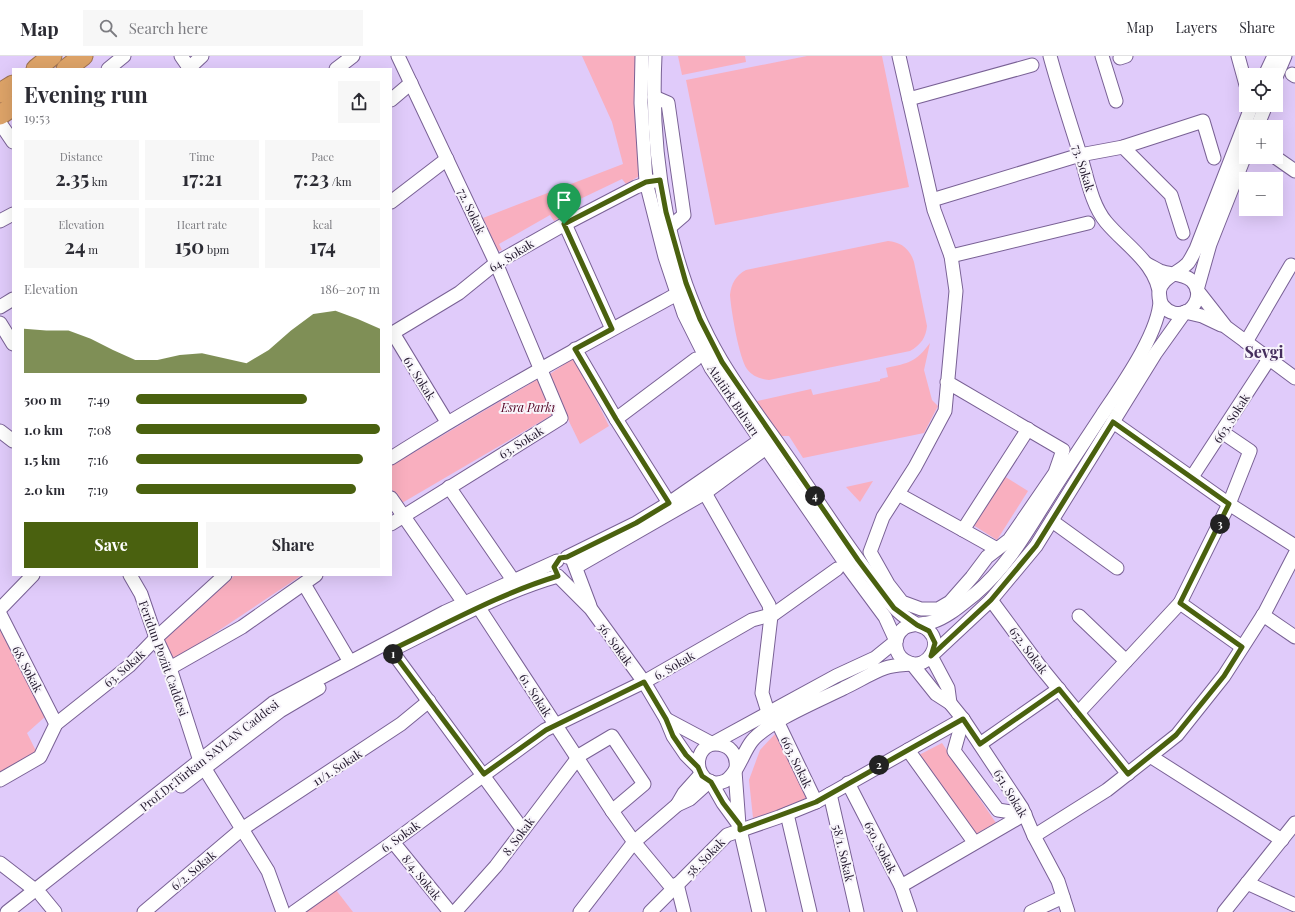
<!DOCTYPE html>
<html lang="en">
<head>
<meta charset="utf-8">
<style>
  :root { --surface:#fff; --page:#f7f7f7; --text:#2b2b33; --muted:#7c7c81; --line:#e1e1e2; --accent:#4a610f }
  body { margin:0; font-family:"Playfair Display",serif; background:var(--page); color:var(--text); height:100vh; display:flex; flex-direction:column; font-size:15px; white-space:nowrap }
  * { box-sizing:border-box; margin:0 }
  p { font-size:13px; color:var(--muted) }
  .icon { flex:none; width:22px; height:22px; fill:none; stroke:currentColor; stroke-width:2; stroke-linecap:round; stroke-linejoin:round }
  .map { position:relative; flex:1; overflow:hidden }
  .sheet { position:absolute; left:12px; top:12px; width:380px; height:508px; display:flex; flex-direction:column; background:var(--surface); border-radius:0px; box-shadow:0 4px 16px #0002 }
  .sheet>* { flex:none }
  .fabs { position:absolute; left:1239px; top:12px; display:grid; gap:8px }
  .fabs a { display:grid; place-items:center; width:44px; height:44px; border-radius:0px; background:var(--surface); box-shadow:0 4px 16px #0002; font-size:20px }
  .pin { position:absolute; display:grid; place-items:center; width:34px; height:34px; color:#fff; margin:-41px -17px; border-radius:50% 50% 50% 0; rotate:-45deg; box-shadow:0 0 4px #0007 }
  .pin .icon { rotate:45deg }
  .km { position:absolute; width:20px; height:20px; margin:-10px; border-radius:50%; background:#222; color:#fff; font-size:11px; line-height:20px; text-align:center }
  .round { display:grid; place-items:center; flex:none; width:42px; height:42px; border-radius:0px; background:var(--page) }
  .head { display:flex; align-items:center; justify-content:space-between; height:68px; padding:0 12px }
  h1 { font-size:22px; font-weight:700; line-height:30px }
  .metrics { display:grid; grid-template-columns:repeat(3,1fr); gap:6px; height:68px; padding:4px 12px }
  .metrics div { display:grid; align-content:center; border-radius:0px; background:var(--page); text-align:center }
  .metrics b { font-size:20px; font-weight:700 }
  .metrics small { font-size:11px; font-weight:400 }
  .metrics p { font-size:11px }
  .chart { height:112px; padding:8px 12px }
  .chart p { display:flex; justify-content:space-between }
  .chart svg { width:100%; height:72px; margin-top:4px; fill:var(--accent); opacity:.7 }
  .button { display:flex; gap:8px; margin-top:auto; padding:8px 12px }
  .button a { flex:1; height:46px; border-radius:0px; background:var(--accent); color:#fff; font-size:16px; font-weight:700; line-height:46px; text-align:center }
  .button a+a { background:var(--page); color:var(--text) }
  ul { padding:0 12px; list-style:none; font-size:13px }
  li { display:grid; grid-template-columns:64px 48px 1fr; align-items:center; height:30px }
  li i { height:10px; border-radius:5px; background:var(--accent) }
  header { display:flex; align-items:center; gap:24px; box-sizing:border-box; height:56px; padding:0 20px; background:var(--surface); border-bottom:1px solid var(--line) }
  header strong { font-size:19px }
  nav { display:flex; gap:22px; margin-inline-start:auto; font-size:14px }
  .search { width:280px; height:36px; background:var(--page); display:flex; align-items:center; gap:10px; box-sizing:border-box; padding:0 14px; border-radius:0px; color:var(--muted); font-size:15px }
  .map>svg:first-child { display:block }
  .green { fill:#f9afbf }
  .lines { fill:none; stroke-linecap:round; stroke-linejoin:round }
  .minor-casing { stroke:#796195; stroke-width:15 }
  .highway-casing { stroke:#9c7253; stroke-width:21 }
  .minor { stroke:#fff; stroke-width:13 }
  .highway { stroke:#dda368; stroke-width:19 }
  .route-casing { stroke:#fff; stroke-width:8 }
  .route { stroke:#4a610f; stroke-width:5 }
  .labels { text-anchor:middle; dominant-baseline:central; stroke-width:4; stroke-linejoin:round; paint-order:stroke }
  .street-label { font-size:12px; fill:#22182d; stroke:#f8f5fb }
  .park-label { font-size:12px; font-style:italic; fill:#520021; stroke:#f8f5fb }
  .district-label { font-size:16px; font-weight:bold; fill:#452e5d; stroke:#f8f5fb }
</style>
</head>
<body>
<header>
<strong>Map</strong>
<div class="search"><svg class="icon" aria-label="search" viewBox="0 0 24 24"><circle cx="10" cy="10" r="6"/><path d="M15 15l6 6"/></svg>Search here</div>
<nav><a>Map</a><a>Layers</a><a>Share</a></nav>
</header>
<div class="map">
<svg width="1295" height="856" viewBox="0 0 1295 856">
  <rect width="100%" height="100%" fill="#e0cbfa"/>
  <!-- green -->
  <g class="green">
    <path d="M582 0H635L641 119 626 128 622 123 576 145 579 151 554 165 550 159 499 188 502 194 498 195 483 162 623 108 612 66Z"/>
    <path d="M678 0H745L746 6 682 19Z"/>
    <path d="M807 0H882L909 131 715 169 686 24Z"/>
    <path d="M888 185C901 186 910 193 914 206L927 270C926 281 921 289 910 295L769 324C760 323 752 320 747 313 739 302 731 254 730 239 731 228 736 219 746 214Z"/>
    <path d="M930 287 924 314 932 344 938 350 924 377 803 402 789 380H777L753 346 811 333 813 339 880 325V323L888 321 886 312C909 307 916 306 930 287Z"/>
    <path d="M575 301 609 370 580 388 547 320Z"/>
    <path d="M538 323 552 359 402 447 391 432V410Z"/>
    <path d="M1004 420 1028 435 997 484 973 469Z"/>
    <path d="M873 425 860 446 846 431Z"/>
    <path d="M235 519H302L173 605 163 585Z"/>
    <path d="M0 571 47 659 27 677 37 697 0 718Z"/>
    <path d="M775 678 808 742 798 749 753 762 749 724 760 694Z"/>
    <path d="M942 687 996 767 972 780 919 699Z"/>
    <path d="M336 834 353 856H305Z"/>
  </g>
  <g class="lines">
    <defs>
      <g id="minor">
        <path d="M181 0 190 13"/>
        <path d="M642 0 641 47 646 126 665 201 684 258 711 312 848 511 885 561 896 585"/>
        <path d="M655 0C650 102 668 215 721 304 746 346 777 384 804 425 826 457 847 490 871 521 878 531 885 542 893 550 899 557 909 564 916 568 923 572 923 569 929 575 943 588 928 613 910 607 894 602 891 582 904 572 912 567 923 569 932 566 948 561 962 548 975 538 1006 512 1025 479 1046 445 1064 416 1083 388 1102 359 1120 332 1161 275 1160 242 1158 208 1126 190 1106 166 1091 148 1087 120 1080 98 1070 66 1059 33 1050 0"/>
        <path d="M899 0 934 154 951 200 956 235 945 355 915 411 883 461 870 496 888 528 902 546 921 553H938L950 546 972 521 987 501 1009 484 1055 417 1063 394 947 326"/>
        <path d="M1102 0 1116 45"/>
        <path d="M1238 0 1246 29"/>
        <path d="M1120 2 1126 0"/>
        <path d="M108 13 124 0"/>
        <path d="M188 13 202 0"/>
        <path d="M336 13 353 0"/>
        <path d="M1292 18 1295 20"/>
        <path d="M1265 19 1274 0"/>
        <path d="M1276 21 1285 0"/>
        <path d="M654 41 668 47 684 159 670 171"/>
        <path d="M909 43 1032 9"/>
        <path d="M391 44 411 27"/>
        <path d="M0 67 13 86"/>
        <path d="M1257 71 1266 49"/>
        <path d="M1123 91 1171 139 1183 177"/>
        <path d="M1246 97 1210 188 1197 234 1226 271 1295 322"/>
        <path d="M1275 101 1295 115"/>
        <path d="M932 144 1080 99 1123 91 1203 65 1214 102"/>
        <path d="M391 146 447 103"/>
        <path d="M0 165 13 158"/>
        <path d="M565 168 612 273"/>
        <path d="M951 200 1088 167"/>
        <path d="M1147 208C1151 210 1156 213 1160 215 1170 219 1184 217 1192 225 1205 238 1193 261 1174 257 1165 255 1158 246 1159 237 1160 222 1179 217 1188 207 1191 203 1193 198 1196 193L1252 49"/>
        <path d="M0 251 13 243"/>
        <path d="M1185 256 1202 260 1221 269"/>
        <path d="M0 267 13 288"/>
        <path d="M393 277 447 366"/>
        <path d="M391 278 459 237 496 207 565 168 636 131 654 125"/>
        <path d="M1246 286 1291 209"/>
        <path d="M575 293 616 363 669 447"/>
        <path d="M616 363 696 303"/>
        <path d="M1113 366 1229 448 1295 490"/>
        <path d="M0 375 13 385"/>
        <path d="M391 402C484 343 580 291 677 238"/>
        <path d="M1192 421 1269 303"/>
        <path d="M449 431 513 524"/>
        <path d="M705 437 769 549 771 560 762 637 768 656"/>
        <path d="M898 438 963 474"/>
        <path d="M391 442 464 547"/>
        <path d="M1052 465 1117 512"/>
        <path d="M391 468 561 362 496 207 398 0"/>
        <path d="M997 493 963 474 1028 373"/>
        <path d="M567 501 636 467 669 447 768 379"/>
        <path d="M573 505 590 550"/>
        <path d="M576 511 705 437 774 386"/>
        <path d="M130 519 141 538 156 582 170 612 200 705 268 815 283 856"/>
        <path d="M560 522 591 553 644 626 666 663 673 680 686 699 698 711"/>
        <path d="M304 528 350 606"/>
        <path d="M991 544 1039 609 1128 718"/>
        <path d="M1180 547 1229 448 1250 395 1222 376"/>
        <path d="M479 552 612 755 634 786 673 833"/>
        <path d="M0 553 33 519"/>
        <path d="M0 558 56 668"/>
        <path d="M1263 559 1295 581"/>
        <path d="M1079 560 1126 605"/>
        <path d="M896 585 875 602 836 620 706 691C689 705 703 735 725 725 737 719 743 696 752 685 767 666 820 644 844 632 857 626 871 617 885 612 894 609 903 609 912 608"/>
        <path d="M391 594 523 774"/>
        <path d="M390 595C443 569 501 536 558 520"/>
        <path d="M931 600 991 544 1036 490 1155 298 1185 256"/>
        <path d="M931 600 948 632 950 647"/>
        <path d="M912 608 936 638 950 647 963 663 1022 752 1034 780 1058 825 1068 856"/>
        <path d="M170 612 242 571 316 519"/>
        <path d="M1078 657 1180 547 1242 591"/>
        <path d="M666 663 713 688"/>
        <path d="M777 665 816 746 963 663"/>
        <path d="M715 688C729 688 738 698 736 712"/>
        <path d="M980 688 1059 633"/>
        <path d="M908 694 974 786"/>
        <path d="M1150 700 1282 784"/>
        <path d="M735 715 739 769 759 856"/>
        <path d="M0 724 40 701 56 668 129 610 156 582 225 519"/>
        <path d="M711 726 723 747 739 769"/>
        <path d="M848 727 901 830 910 856"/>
        <path d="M181 730 280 655 319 632"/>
        <path d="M830 738 857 856"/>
        <path d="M677 749 684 737 701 718"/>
        <path d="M787 758 810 856"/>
        <path d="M1034 780 1107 734 1177 679 1224 620 1265 556 1295 498"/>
        <path d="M393 786 450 856"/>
        <path d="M0 807 35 834"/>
        <path d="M1247 827 1295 849"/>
        <path d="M677 828 684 856"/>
        <path d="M901 830 1025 758 998 754 954 695 963 663"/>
        <path d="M41 839 55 856"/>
        <path d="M7 856 273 647 445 556 557 505"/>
        <path d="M144 856 242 773 401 668 429 645"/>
        <path d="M294 856 393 786 545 674 644 626 752 564 774 558 837 513"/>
        <path d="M455 856 496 810 580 699 612 680 644 728 612 755"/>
        <path d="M580 856 634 786 677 749 690 743 710 725"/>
        <path d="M650 856 727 779 779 761 816 746"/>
        <path d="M1031 856 1063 841"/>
        <path d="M1224 856 1295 767"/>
      </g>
      <g id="highway">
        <path d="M36 13 52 0"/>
        <path d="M66 13 83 0"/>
        <path d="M0 37 13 29"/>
        <path d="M0 59 13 50"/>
      </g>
    </defs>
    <!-- minor casing -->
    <use href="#minor" class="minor-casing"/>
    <!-- highway casing -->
    <use href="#highway" class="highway-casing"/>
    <!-- minor -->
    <use href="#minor" class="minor"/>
    <!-- highway -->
    <use href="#highway" class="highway"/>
  </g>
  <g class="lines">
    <defs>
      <path id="route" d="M660 124 666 156 686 227 700 263 722 306 858 504 894 552 917 569 929 575 935 587 931 600 991 544 1036 490 1113 366 1229 448 1180 547 1242 591 1224 620 1176 679 1128 718 1059 633 980 688 963 663 816 746 740 774V769L723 747 711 726 702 720 698 711 686 699 673 680 666 663 644 626 546 674 484 718 391 594C444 569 501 537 558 520L554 511 560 502 567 501 636 467 669 447 616 363 575 293 612 273 564 168 636 131 646 126Z"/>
    </defs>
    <!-- route casing -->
    <use href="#route" class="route-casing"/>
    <!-- route -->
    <use href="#route" class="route"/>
  </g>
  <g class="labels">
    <!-- street labels -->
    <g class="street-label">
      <text transform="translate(1084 112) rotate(73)">73. Sokak</text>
      <text transform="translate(472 155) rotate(65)">72. Sokak</text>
      <text transform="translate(511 199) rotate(-32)">64. Sokak</text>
      <text transform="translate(420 322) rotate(58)">61. Sokak</text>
      <text transform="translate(734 344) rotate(56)">Atatürk Bulvarı</text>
      <text transform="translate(1231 362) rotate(-57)">663. Sokak</text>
      <text transform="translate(521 386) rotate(-32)">63. Sokak</text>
      <text transform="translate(616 588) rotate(54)">56. Sokak</text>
      <text transform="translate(1029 594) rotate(53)">652. Sokak</text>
      <text transform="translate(164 602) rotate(70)">Feridun Pozüt Caddesi</text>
      <text transform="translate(674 609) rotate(-30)">6. Sokak</text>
      <text transform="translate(124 612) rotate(-41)">63. Sokak</text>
      <text transform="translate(28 613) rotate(62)">68. Sokak</text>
      <text transform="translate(536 639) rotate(57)">61. Sokak</text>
      <text transform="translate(209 699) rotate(-38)">Prof.Dr.Türkan SAYLAN Caddesi</text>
      <text transform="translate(797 706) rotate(64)">663. Sokak</text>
      <text transform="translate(337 711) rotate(-33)">11/1. Sokak</text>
      <text transform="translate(1011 737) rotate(59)">651. Sokak</text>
      <text transform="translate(400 780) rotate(-36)">6. Sokak</text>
      <text transform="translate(518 780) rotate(-53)">8. Sokak</text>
      <text transform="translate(881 791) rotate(63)">650. Sokak</text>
      <text transform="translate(844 797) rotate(77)">58/1. Sokak</text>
      <text transform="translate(705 801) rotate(-45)">58. Sokak</text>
      <text transform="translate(193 814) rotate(-40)">6/2. Sokak</text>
      <text transform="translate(422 821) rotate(51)">8/4. Sokak</text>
    </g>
    <!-- park labels -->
    <g class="park-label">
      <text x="528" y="351">Esra Parkı</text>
    </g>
    <!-- district labels -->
    <g class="district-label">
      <text x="1264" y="295">Sevgi</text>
    </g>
  </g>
</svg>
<div class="fabs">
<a><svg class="icon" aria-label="locate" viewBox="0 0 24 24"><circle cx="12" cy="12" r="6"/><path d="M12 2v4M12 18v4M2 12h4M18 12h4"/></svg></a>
<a>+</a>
<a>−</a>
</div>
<div class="pin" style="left:564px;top:168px;background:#1e9e55"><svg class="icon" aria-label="arrive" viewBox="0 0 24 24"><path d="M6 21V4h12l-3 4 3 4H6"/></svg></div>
<b class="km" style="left:393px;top:598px">1</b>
<b class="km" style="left:879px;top:709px">2</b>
<b class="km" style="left:1220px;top:468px">3</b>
<b class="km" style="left:815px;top:440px">4</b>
<section class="sheet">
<div class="head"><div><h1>Evening run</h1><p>19:53</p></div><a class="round"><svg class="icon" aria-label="share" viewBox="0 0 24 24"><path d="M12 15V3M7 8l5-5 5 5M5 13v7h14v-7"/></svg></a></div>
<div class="metrics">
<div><p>Distance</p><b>2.35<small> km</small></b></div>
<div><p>Time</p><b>17:21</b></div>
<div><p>Pace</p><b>7:23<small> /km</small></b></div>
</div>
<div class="metrics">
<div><p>Elevation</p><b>24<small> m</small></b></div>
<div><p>Heart rate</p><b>150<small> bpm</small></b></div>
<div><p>kcal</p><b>174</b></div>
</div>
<div class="chart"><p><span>Elevation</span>186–207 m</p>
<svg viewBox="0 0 160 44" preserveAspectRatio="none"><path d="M0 44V17L10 18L20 18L30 23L40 30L50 36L60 36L70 33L80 32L90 35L100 38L110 30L120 18L130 8L140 6L150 11L160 17V44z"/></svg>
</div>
<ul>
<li><b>500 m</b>7:49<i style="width:70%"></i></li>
<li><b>1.0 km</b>7:08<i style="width:100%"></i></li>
<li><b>1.5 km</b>7:16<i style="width:93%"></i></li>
<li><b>2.0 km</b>7:19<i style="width:90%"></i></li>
</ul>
<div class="button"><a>Save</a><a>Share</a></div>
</section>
</div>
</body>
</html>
